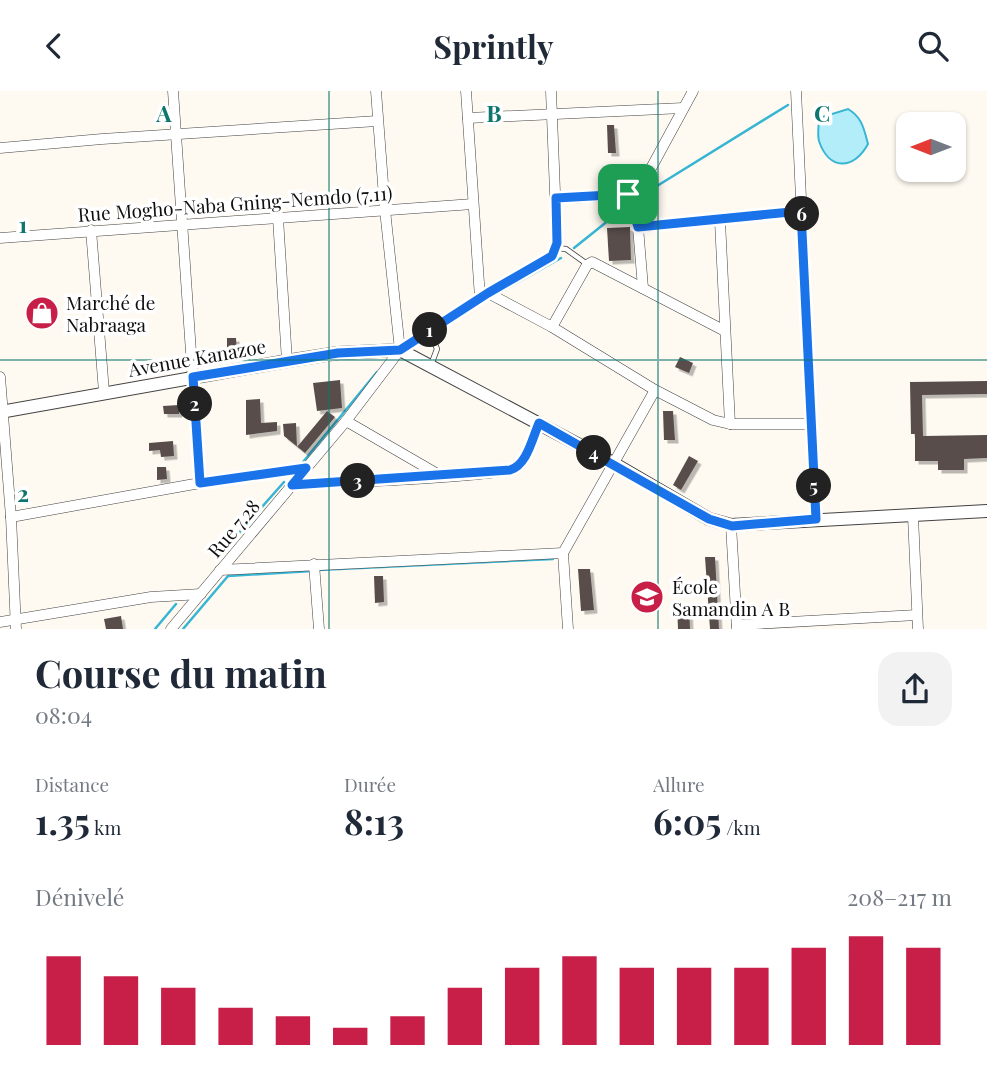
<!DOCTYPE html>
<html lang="fr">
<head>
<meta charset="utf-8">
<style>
  :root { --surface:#fff; --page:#f2f2f3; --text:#1f2937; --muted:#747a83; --accent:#c81f49 }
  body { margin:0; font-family:"Playfair Display",serif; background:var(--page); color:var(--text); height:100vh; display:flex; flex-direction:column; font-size:26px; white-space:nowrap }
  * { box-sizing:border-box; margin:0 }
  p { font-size:23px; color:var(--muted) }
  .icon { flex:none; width:38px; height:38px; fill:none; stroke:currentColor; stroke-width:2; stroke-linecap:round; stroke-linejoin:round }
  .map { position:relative; height:538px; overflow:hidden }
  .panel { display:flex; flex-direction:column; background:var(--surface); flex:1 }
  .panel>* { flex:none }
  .needle { width:46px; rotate:270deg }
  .buttons { position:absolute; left:896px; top:21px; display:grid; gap:14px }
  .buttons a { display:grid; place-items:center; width:70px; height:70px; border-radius:14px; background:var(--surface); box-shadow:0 2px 5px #0004; font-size:35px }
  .pin { position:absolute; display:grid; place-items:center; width:60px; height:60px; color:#fff; margin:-30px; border-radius:14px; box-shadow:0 4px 10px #0006 }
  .km { position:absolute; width:35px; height:35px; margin:-18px; border-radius:50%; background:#222; color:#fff; font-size:19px; line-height:35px; text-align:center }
  .round { display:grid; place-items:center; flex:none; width:74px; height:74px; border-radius:21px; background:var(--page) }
  .head { display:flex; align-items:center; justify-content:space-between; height:119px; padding:0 35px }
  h1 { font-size:38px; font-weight:700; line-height:52px }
  .stats { display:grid; grid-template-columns:repeat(3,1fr); gap:10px; height:119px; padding:7px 35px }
  .stats div { display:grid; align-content:center }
  .stats b { font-size:35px; font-weight:700 }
  .stats small { font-size:19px; font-weight:400 }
  .stats p { font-size:19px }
  .chart { height:196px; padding:14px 35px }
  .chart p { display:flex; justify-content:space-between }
  .chart svg { width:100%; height:126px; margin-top:7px; stroke:var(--accent); stroke-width:6 }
  header { display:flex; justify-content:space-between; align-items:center; height:91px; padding:0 35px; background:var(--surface); font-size:32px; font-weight:700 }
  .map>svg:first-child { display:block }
  .water { fill:#b3edf9; stroke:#36b5d4; stroke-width:2 }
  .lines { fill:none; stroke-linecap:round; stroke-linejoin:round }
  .stream { stroke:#36b5d4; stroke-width:2.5 }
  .building { fill:#594d4b; filter:url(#shadow) }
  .service-casing { stroke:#424242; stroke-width:6 }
  .minor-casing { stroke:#424242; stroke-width:11 }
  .tertiary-casing { stroke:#424242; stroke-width:14 }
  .service { stroke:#fff; stroke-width:4.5 }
  .minor { stroke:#fff; stroke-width:10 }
  .tertiary { stroke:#fff; stroke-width:12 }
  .route-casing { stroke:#fff; stroke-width:14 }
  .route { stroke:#1a73e8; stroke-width:9 }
  .grid { fill:none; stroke:#0f766e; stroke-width:2; stroke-opacity:0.55 }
  .labels { text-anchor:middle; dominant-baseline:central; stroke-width:7; stroke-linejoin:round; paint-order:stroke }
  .street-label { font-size:19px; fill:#0f0f0f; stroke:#fff }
  .poi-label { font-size:19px; fill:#0f0f0f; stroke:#fff; text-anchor:start }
  .grid-label { font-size:23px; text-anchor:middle; font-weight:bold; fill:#0f766e; stroke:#fff; stroke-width:7; stroke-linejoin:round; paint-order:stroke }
</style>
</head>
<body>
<header><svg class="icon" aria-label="back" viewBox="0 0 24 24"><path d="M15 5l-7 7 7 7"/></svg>Sprintly<svg class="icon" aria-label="search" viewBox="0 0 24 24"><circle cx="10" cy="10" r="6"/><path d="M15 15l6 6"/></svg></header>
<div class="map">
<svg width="987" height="538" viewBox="0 0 987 538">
  <defs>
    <filter id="shadow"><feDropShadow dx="3.5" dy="3.5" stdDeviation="0" flood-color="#0004"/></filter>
  </defs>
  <rect width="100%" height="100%" fill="#fffaf1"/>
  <!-- water -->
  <path class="water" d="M848 18C862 26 864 38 868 53 854 79 829 80 819 50 817 43 819 34 819 27Z"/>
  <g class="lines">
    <!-- stream -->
    <g class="stream">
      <path d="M636 108 788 14"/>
      <path d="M574 157 624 117"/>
      <path d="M504 199 561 167"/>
      <path d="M475 216 485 210"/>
      <path d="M303 371 377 281"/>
      <path d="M216 468 284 391"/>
      <path d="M318 479 553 468"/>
      <path d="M155 538 176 513"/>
      <path d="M183 538 228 485 312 480"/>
    </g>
  </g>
  <!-- building -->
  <g class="building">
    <path d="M607 34H614L616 62H608Z"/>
    <path d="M630 136 631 169 609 170 607 137Z"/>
    <path d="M227 247H236L237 263H227Z"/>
    <path d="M680 266 693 272 689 282 675 276Z"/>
    <path d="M340 289 342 317 317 320 313 292Z"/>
    <path d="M987 290V303L922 304 923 345 987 344V367L964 368V379H938V370H915V343H911L910 291Z"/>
    <path d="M260 308 261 332 277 331V340L246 344V309Z"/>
    <path d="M179 314V323H164L163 315Z"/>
    <path d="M327 320 335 326 305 362 284 345 283 333 296 332 297 356Z"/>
    <path d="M663 320H673L675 349H664Z"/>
    <path d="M173 350 174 365 161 366 160 359 149 360V352Z"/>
    <path d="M689 365 698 370 681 399 673 394Z"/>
    <path d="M157 376H166L167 388 157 389Z"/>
    <path d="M705 466H715L719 538H710Z"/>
    <path d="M578 478H590L594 519 581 520Z"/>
    <path d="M374 485H383L384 511 375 512Z"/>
    <path d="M677 514H689L690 538H678Z"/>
    <path d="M121 525 123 538H106L104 528Z"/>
  </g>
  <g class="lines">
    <defs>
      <g id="service">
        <path d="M557 157 566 158 587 173"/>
        <path d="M430 240 437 258 431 274"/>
      </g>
      <g id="minor">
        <path d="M173 0 200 392"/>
        <path d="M376 0 385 119 400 259"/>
        <path d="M466 0 480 207"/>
        <path d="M796 0 816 428"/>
        <path d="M468 27 683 17"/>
        <path d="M0 57 102 48 377 30"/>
        <path d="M628 104 638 136 643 197"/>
        <path d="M556 108 628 104 643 92 693 0"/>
        <path d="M278 127 287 270"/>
        <path d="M720 130 730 333"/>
        <path d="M638 136 801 120"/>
        <path d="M91 139 104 301"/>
        <path d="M0 147 473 113"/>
        <path d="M488 202 552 236 655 299 713 329 730 333H812"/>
        <path d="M552 236 587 174 592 171 725 240"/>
        <path d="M0 286 11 426 16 538"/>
        <path d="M346 330 441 385"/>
        <path d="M292 394C321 392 507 386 518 376 529 366 534 345 539 332"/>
        <path d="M913 425 918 538"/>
        <path d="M11 426 200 392 306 377"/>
        <path d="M731 434 737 538"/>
        <path d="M314 473 319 538"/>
        <path d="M220 479 563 462"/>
        <path d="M0 531 151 506 201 503"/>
        <path d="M737 534 917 524"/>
        <path d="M171 538 346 330 400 259 488 202 552 165 557 152 551 0"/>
        <path d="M568 538 563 462 655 299"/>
      </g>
      <path id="tertiary" d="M0 321 287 270 338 262 400 259 613 372 709 428 731 434 987 420"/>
    </defs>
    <!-- service casing -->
    <use href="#service" class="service-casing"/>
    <!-- minor casing -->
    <use href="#minor" class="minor-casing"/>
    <!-- tertiary casing -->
    <use href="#tertiary" class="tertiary-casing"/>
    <!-- service -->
    <use href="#service" class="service"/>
    <!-- minor -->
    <use href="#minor" class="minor"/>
    <!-- tertiary -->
    <use href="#tertiary" class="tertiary"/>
  </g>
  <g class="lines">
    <defs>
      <path id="route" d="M628 103 638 136 801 120 816 428 732 435 709 428 539 332C532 348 527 374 510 379L292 394 306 377 200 392 193 286 338 262 400 259 488 202 552 165 557 152 556 107Z"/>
    </defs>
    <!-- route casing -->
    <use href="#route" class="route-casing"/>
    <!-- route -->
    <use href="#route" class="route"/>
  </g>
  <!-- grid -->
  <path class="grid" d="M329 0V538M658 0V538M0 269H987"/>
  <!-- icons -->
  <defs>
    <symbol id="shop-disc" viewBox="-11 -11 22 22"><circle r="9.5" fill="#c81f49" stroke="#fff"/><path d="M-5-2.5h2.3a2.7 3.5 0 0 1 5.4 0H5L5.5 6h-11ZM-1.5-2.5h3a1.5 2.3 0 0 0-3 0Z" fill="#fff"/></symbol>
    <symbol id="school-disc" viewBox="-11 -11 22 22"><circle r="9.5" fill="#c81f49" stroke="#fff"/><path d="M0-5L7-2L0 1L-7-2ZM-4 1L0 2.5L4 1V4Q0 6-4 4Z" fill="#fff"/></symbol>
  </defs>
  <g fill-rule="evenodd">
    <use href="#shop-disc" x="23" y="203" width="38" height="38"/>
    <use href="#school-disc" x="628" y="487" width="38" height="38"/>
  </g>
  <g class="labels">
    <!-- street labels -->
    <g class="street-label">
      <text transform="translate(235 112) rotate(-4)">Rue Mogho-Naba Gning-Nemdo (7.11)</text>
      <text transform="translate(197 266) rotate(-10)">Avenue Kanazoe</text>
      <text transform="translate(233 437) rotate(-50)">Rue 7.28</text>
    </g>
    <!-- poi labels -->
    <g class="poi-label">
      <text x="66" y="211">Marché de<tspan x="66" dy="22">Nabraaga</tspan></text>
      <text x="672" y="495">École<tspan x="672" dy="22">Samandin A B</tspan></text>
    </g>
  </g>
  <g class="grid-label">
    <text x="164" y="31">A</text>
    <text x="494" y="31">B</text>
    <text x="822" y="31">C</text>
    <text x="23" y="142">1</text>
    <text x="23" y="411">2</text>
  </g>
</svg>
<div class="buttons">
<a><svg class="needle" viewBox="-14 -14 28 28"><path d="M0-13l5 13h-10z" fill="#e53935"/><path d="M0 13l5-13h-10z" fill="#747a83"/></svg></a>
</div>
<div class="pin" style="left:628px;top:103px;background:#1e9e55"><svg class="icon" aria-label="arrive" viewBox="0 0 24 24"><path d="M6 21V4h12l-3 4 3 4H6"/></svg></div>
<b class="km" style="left:430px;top:239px">1</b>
<b class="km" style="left:195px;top:313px">2</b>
<b class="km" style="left:358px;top:390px">3</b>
<b class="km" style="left:594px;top:362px">4</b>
<b class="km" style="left:814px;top:395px">5</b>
<b class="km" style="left:802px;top:123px">6</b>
</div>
<section class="panel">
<div class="head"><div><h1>Course du matin</h1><p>08:04</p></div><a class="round"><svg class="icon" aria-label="share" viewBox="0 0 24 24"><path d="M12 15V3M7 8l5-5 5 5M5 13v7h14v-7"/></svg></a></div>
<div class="stats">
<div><p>Distance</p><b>1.35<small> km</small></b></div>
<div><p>Durée</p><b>8:13</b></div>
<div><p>Allure</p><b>6:05<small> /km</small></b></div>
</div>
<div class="chart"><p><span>Dénivelé</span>208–217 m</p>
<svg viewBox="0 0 160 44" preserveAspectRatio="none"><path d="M5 44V13M15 44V20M25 44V24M35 44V31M45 44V34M55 44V38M65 44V34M75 44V24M85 44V17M95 44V13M105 44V17M115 44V17M125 44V17M135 44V10M145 44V6M155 44V10"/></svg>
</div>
</section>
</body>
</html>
